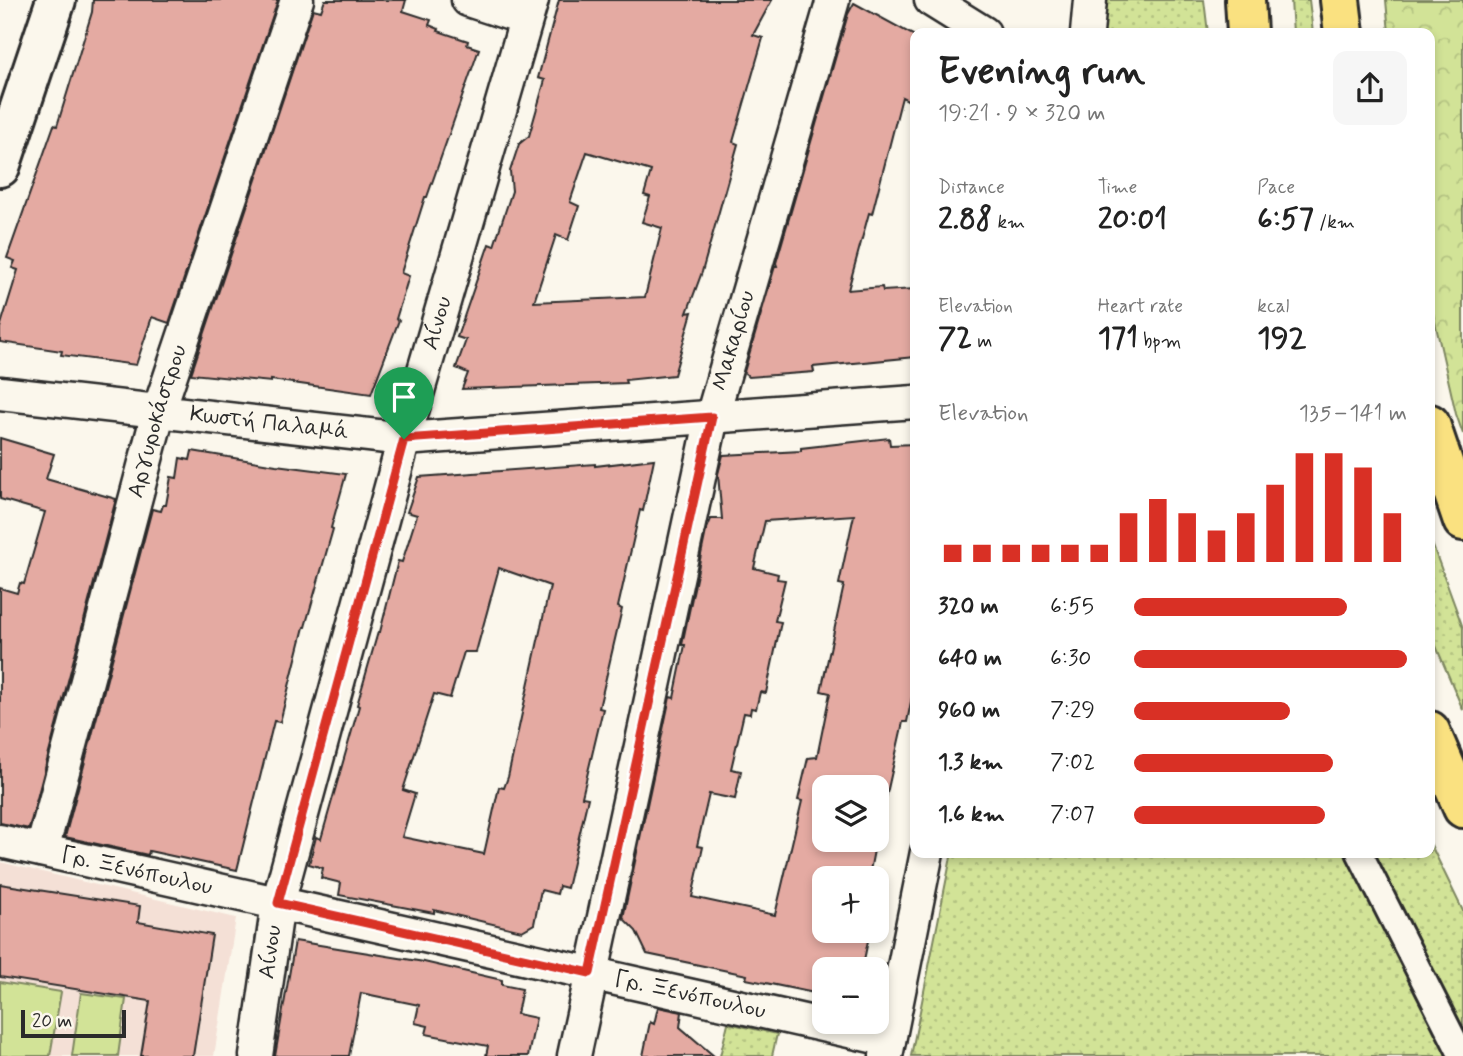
<!DOCTYPE html>
<html lang="en">
<head>
<meta charset="utf-8">
<style>
  :root { --surface:#fff; --page:#f6f6f6; --text:#222; --muted:#767676; --accent:#d93025 }
  body { margin:0; font-family:Mynerve,sans-serif; background:var(--page); color:var(--text); height:100vh; display:flex; flex-direction:column; font-size:26px; white-space:nowrap }
  * { box-sizing:border-box; margin:0 }
  p { font-size:23px; color:var(--muted) }
  .icon { flex:none; width:38px; height:38px; fill:none; stroke:currentColor; stroke-width:2; stroke-linecap:round; stroke-linejoin:round }
  .map { position:relative; flex:1; overflow:hidden }
  .panel { position:absolute; left:910px; top:28px; width:525px; height:830px; display:flex; flex-direction:column; background:var(--surface); border-radius:14px; box-shadow:0 4px 10px #0003 }
  .panel>* { flex:none }
  .controls { position:absolute; left:812px; top:775px; display:grid; gap:14px }
  .controls a { display:grid; place-items:center; width:77px; height:77px; border-radius:14px; background:var(--surface); box-shadow:0 4px 10px #0003; font-size:35px }
  .scale { position:absolute; left:21px; bottom:18px; width:105px; box-sizing:border-box; padding-left:7px; border:4px solid #2b2b2b; border-top:0; font-size:19px; line-height:24px; white-space:nowrap; color:#2b2b2b; -webkit-text-stroke:5px #fbf7ec; paint-order:stroke }
  .pin { position:absolute; display:grid; place-items:center; width:60px; height:60px; color:#fff; margin:-72px -30px; border-radius:50% 50% 50% 0; rotate:-45deg; box-shadow:0 0 7px #0007 }
  .pin .icon { rotate:45deg }
  .round { display:grid; place-items:center; flex:none; width:74px; height:74px; border-radius:14px; background:var(--page) }
  .head { display:flex; align-items:center; justify-content:space-between; height:119px; padding:0 28px }
  h1 { font-size:38px; font-weight:700; line-height:52px }
  .figures { display:grid; grid-template-columns:repeat(3,1fr); gap:10px; height:119px; padding:7px 28px }
  .figures div { display:grid; align-content:center }
  .figures b { font-size:30px; font-weight:700 }
  .figures small { font-size:19px; font-weight:400 }
  .figures p { font-size:19px }
  .chart { height:196px; padding:14px 28px }
  .chart p { display:flex; justify-content:space-between }
  .chart svg { width:100%; height:126px; margin-top:7px; stroke:var(--accent); stroke-width:6 }
  ul { padding:0 28px; list-style:none; font-size:23px }
  li { display:grid; grid-template-columns:112px 84px 1fr; align-items:center; height:52px }
  li i { height:18px; border-radius:9px; background:var(--accent) }
  .map>svg:first-child { display:block }
  .built { fill:#f4e0d6 }
  .green { fill:url(#green-dots); stroke:#7e8761; stroke-width:2 }
  .forest { fill:url(#forest-crowns); stroke:#7e8761; stroke-width:2 }
  .pitch { fill:#d2e397; stroke:#7e8761; stroke-width:2 }
  .building { fill:#e4aaa2; stroke:#2b2b2b; stroke-width:2; fill-rule:evenodd }
  .lines { fill:none; stroke-linecap:round; stroke-linejoin:round }
  .pedestrian-casing { stroke:#2b2b2b; stroke-width:30 }
  .minor-casing { stroke:#2b2b2b; stroke-width:37 }
  .tertiary-casing { stroke:#2b2b2b; stroke-width:44 }
  .primary-casing { stroke:#2b2b2b; stroke-width:44 }
  .pedestrian { stroke:#fbf7ec; stroke-width:24 }
  .minor { stroke:#fbf7ec; stroke-width:32 }
  .tertiary { stroke:#fbf7ec; stroke-width:38 }
  .primary { stroke:#fae180; stroke-width:38 }
  .route-casing { stroke:#fff; stroke-width:14 }
  .route { stroke:#d93025; stroke-width:9 }
  .labels { text-anchor:middle; dominant-baseline:central; stroke-width:5; stroke-linejoin:round; paint-order:stroke }
  .street-label { font-size:23px; fill:#2b2b2b; stroke:#fbf7ec }
</style>
</head>
<body>
<div class="map">
<svg width="1463" height="1056" viewBox="0 0 1463 1056">
  <defs>
    <pattern id="green-dots" width="8" height="8" patternUnits="userSpaceOnUse" patternTransform="scale(1.75)"><rect width="8" height="8" fill="#d2e397"/><path d="M2 2h.1M6 6h.1" fill="none" stroke="#b4c382" stroke-width="1.8" stroke-linecap="round"/></pattern>
    <pattern id="forest-crowns" width="20" height="18" patternUnits="userSpaceOnUse" patternTransform="scale(1.75)"><rect width="20" height="18" fill="#d2e397"/><path d="M2 6a3 3 0 1 1 6 0M12 15a3 3 0 1 1 6 0" fill="none" stroke="#b4c382"/></pattern>
  </defs>
  <rect width="100%" height="100%" fill="#fbf7ec"/>
  <filter id="ink" filterUnits="userSpaceOnUse"><feTurbulence type="fractalNoise" baseFrequency=".0143" numOctaves="2"/><feDisplacementMap in="SourceGraphic" scale="14" xChannelSelector="R" yChannelSelector="G"/><feConvolveMatrix kernelMatrix="1 2 1 2 8 2 1 2 1" color-interpolation-filters="sRGB"/></filter>
  <g filter="url(#ink)">
    <!-- built -->
    <path class="built" d="M0 862 236 918 214 1056H0Z"/>
    <!-- green -->
    <g class="green">
      <path d="M1098 0H1204L1208 33H1094Z"/>
      <path d="M1291 0H1309L1313 33H1293Z"/>
      <path d="M1430 538 1463 628V710L1430 632Z"/>
      <path d="M1430 843 1463 911V1056H911L952 852H1430Z"/>
      <path d="M728 1023 777 1034 772 1056H720Z"/>
    </g>
    <!-- forest -->
    <path class="forest" d="M1386 0H1463V434L1456 414 1430 300V33H1389Z"/>
    <!-- pitch -->
    <g class="pitch">
      <path d="M0 982 61 992 50 1056H0Z"/>
      <path d="M81 993 126 999 118 1056H72Z"/>
    </g>
    <!-- building -->
    <g class="building">
      <path d="M93 0H278L169 323 152 317 136 365 61 355 62 351 0 342V328L18 270 12 268 15 261 7 258 54 125 57 126 92 12Z"/>
      <path d="M325 0H406L403 11 431 20 429 25 439 29 438 31 468 41 467 45 479 49 427 197H425L401 273 409 276 396 319 399 320 371 394 271 380V382L191 374 313 9 321 11Z"/>
      <path d="M559 0H772L753 35 763 38 733 142 738 144 702 272 687 313 692 312 674 375 625 380 626 383 462 389 468 373 456 368 466 340 457 337 489 244 494 246 512 191 510 171 519 144 529 136 545 80 538 78ZM587 152 651 171 644 195 650 197 642 222 662 228 645 297 534 302 556 235 568 240 579 206 570 202Z"/>
      <path d="M854 3 915 36V104L902 97 872 214 869 213 848 290 882 287 883 291 915 289V357L813 367 814 372 749 377 744 372 775 266H777L776 263 848 14Z"/>
      <path d="M0 438 54 454 46 479 116 499 29 829 0 823V588L17 593 20 583 24 584 45 512 0 499Z"/>
      <path d="M889 438 890 445 915 444V682L907 722H903L877 838V788H824V840H876L869 876 872 878H824V931H870L862 970H824V995L746 979 747 975 647 954 636 931 623 918 670 697 674 698 685 645H682L706 531 711 519H722L718 474 723 455 801 451V448ZM854 515 839 584 844 585 821 691 830 693 817 757 808 758 798 800 802 801 775 915 692 897 703 847 697 846 709 794 735 799 741 771 731 769 744 713 750 714 751 708 756 709 760 692 766 693 781 622 775 621 785 580 777 579 778 574 754 568 765 521Z"/>
      <path d="M192 451 276 465 346 474 331 528 333 529 305 627H304L280 722 274 721 237 870 149 851 148 855 65 837 152 509 161 511 163 505H166L171 477 177 478 180 458 190 460Z"/>
      <path d="M654 459 643 511 640 510 618 607 622 609 599 708 603 709 582 797 588 798 567 888 559 886 557 894 541 890 534 924 522 931 434 910V913L339 895 341 883 321 878 323 868 309 864 316 837 321 839 359 706 357 705 378 632H380L398 561 402 562 417 515 407 512 419 477 595 464V466ZM499 568 550 586 508 777 504 788 499 787 484 854 402 837 415 794 403 790 434 694 450 698 464 652H476Z"/>
      <path d="M0 884 140 906 138 922 212 935 193 1056H141L150 1001 0 977Z"/>
      <path d="M295 941 424 962 502 980V985L522 989 517 1014 536 1018 528 1056H486L488 1046 426 1034 428 1026 415 1023 419 1005 361 993 349 1056H275Z"/>
      <path d="M658 1007 682 1012 680 1027 714 1056H643L650 1022 654 1024Z"/>
    </g>
    <g class="lines">
      <defs>
        <path id="pedestrian" d="M1359 852 1462 1056"/>
        <g id="minor">
          <path d="M468 0 526 19"/>
          <path d="M931 0 984 33"/>
          <path d="M1087 33 1090 0"/>
          <path id="s1" d="M0 393 404 439 915 402"/>
          <path id="s2" d="M0 841 889 1040"/>
          <path id="s3" d="M42 850 159 410 297 0"/>
          <path id="s4" d="M256 1056 278 903 404 439 532 0"/>
          <path id="s5" d="M574 1056 712 417 833 0"/>
          <path d="M886 1056 927 852"/>
        </g>
        <path id="tertiary" d="M0 167 56 0"/>
        <g id="primary">
          <path d="M1245 0 1247 33"/>
          <path d="M1340 0 1344 33"/>
          <path d="M1430 424 1463 521"/>
          <path d="M1430 731 1463 808"/>
        </g>
      </defs>
      <!-- pedestrian casing -->
      <use href="#pedestrian" class="pedestrian-casing"/>
      <!-- minor casing -->
      <use href="#minor" class="minor-casing"/>
      <!-- tertiary casing -->
      <use href="#tertiary" class="tertiary-casing"/>
      <!-- primary casing -->
      <use href="#primary" class="primary-casing"/>
      <!-- pedestrian -->
      <use href="#pedestrian" class="pedestrian"/>
      <!-- minor -->
      <use href="#minor" class="minor"/>
      <!-- tertiary -->
      <use href="#tertiary" class="tertiary"/>
      <!-- primary -->
      <use href="#primary" class="primary"/>
    </g>
  </g>
  <g class="lines" filter="url(#ink)">
    <defs>
      <path id="route" d="M712 417 590 973 278 903 404 439Z"/>
    </defs>
    <!-- route casing -->
    <use href="#route" class="route-casing"/>
    <!-- route -->
    <use href="#route" class="route"/>
  </g>
  <g class="labels">
    <!-- street labels -->
    <g class="street-label">
      <text stroke="none"><textPath href="#s4" startOffset="756">Αίνου</textPath></text>
      <text stroke="none"><textPath href="#s5" startOffset="733">Μακαρίου</textPath></text>
      <text stroke="none"><textPath href="#s3" startOffset="444">Αργυροκάστρου</textPath></text>
      <text stroke="none"><textPath href="#s1" startOffset="271">Κωστή Παλαμά</textPath></text>
      <text stroke="none"><textPath href="#s2" startOffset="140">Γρ. Ξενόπουλου</textPath></text>
      <text stroke="none"><textPath href="#s4" startOffset="105">Αίνου</textPath></text>
      <text stroke="none"><textPath href="#s2" startOffset="707">Γρ. Ξενόπουλου</textPath></text>
    </g>
  </g>
</svg>
<div class="controls">
<a><svg class="icon" aria-label="layers" viewBox="0 0 24 24"><path d="M12 4l9 5-9 5-9-5zM3 14l9 5 9-5"/></svg></a>
<a>+</a>
<a>−</a>
</div>
<div class="scale">20 m</div>
<div class="pin" style="left:404px;top:439px;background:#1e9e55"><svg class="icon" aria-label="arrive" viewBox="0 0 24 24"><path d="M6 21V4h12l-3 4 3 4H6"/></svg></div>
<section class="panel">
<div class="head"><div><h1>Evening run</h1><p>19:21 · 9 × 320 m</p></div><a class="round"><svg class="icon" aria-label="share" viewBox="0 0 24 24"><path d="M12 15V3M7 8l5-5 5 5M5 13v7h14v-7"/></svg></a></div>
<div class="figures">
<div><p>Distance</p><b>2.88<small> km</small></b></div>
<div><p>Time</p><b>20:01</b></div>
<div><p>Pace</p><b>6:57<small> /km</small></b></div>
</div>
<div class="figures">
<div><p>Elevation</p><b>72<small> m</small></b></div>
<div><p>Heart rate</p><b>171<small> bpm</small></b></div>
<div><p>kcal</p><b>192</b></div>
</div>
<div class="chart"><p><span>Elevation</span>135–141 m</p>
<svg viewBox="0 0 160 44" preserveAspectRatio="none"><path d="M5 44V38M15 44V38M25 44V38M35 44V38M45 44V38M55 44V38M65 44V27M75 44V22M85 44V27M95 44V33M105 44V27M115 44V17M125 44V6M135 44V6M145 44V11M155 44V27"/></svg>
</div>
<ul>
<li><b>320 m</b>6:55<i style="width:78%"></i></li>
<li><b>640 m</b>6:30<i style="width:100%"></i></li>
<li><b>960 m</b>7:29<i style="width:57%"></i></li>
<li><b>1.3 km</b>7:02<i style="width:73%"></i></li>
<li><b>1.6 km</b>7:07<i style="width:70%"></i></li>
</ul>
</section>
</div>
</body>
</html>
